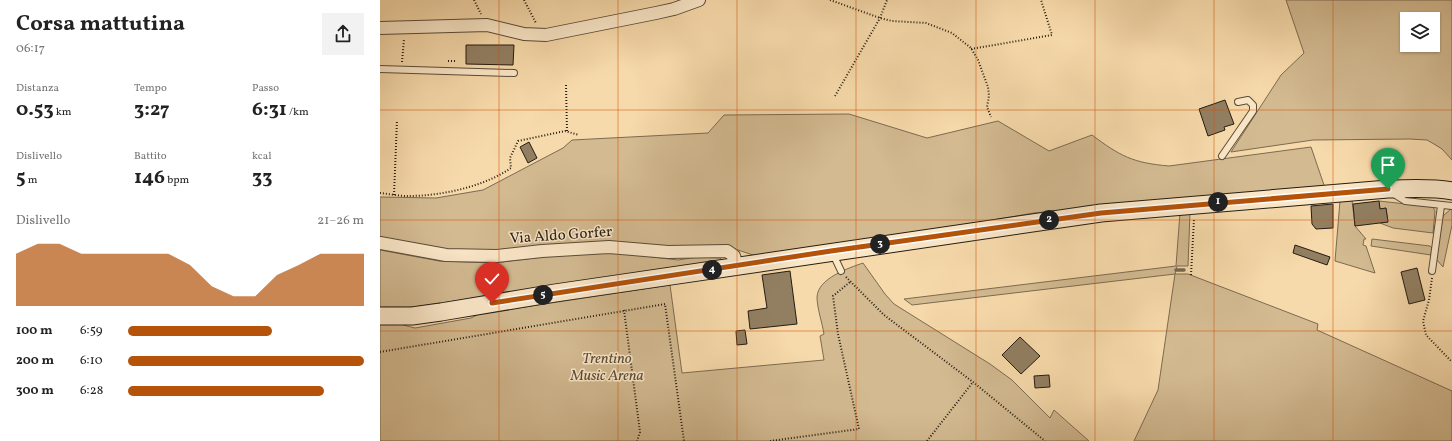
<!DOCTYPE html>
<html lang="it">
<head>
<meta charset="utf-8">
<style>
  :root { --surface:#fff; --page:#f2f2f2; --text:#222; --muted:#767676; --accent:#b45309 }
  body { margin:0; font-family:Vollkorn,serif; background:var(--page); color:var(--text); height:100vh; display:flex; flex-direction:column; font-size:15px; white-space:nowrap }
  * { box-sizing:border-box; margin:0 }
  p { font-size:13px; color:var(--muted) }
  .icon { flex:none; width:22px; height:22px; fill:none; stroke:currentColor; stroke-width:2; stroke-linecap:round; stroke-linejoin:round }
  .map { position:relative; flex:1; overflow:hidden }
  .side { display:flex; flex-direction:column; background:var(--surface); width:380px }
  .side>* { flex:none }
  .fabs { position:absolute; left:1020px; top:12px; display:grid; gap:8px }
  .fabs a { display:grid; place-items:center; width:40px; height:40px; border-radius:0px; background:var(--surface); box-shadow:0 1px 3px #0004; font-size:20px }
  .pin { position:absolute; display:grid; place-items:center; width:34px; height:34px; color:#fff; margin:-41px -17px; border-radius:50% 50% 50% 0; rotate:-45deg; box-shadow:0 0 4px #0007 }
  .pin .icon { rotate:45deg }
  .km { position:absolute; width:20px; height:20px; margin:-10px; border-radius:50%; background:#222; color:#fff; font-size:11px; line-height:20px; text-align:center }
  .round { display:grid; place-items:center; flex:none; width:42px; height:42px; border-radius:0px; background:var(--page) }
  .head { display:flex; align-items:center; justify-content:space-between; height:68px; padding:0 16px }
  h1 { font-size:22px; font-weight:700; line-height:30px }
  .metrics { display:grid; grid-template-columns:repeat(3,1fr); gap:6px; height:68px; padding:4px 16px }
  .metrics div { display:grid; align-content:center }
  .metrics b { font-size:20px; font-weight:700 }
  .metrics small { font-size:11px; font-weight:400 }
  .metrics p { font-size:11px }
  .chart { height:112px; padding:8px 16px }
  .chart p { display:flex; justify-content:space-between }
  .chart svg { width:100%; height:72px; margin-top:4px; fill:var(--accent); opacity:.7 }
  ul { padding:0 16px; list-style:none; font-size:13px }
  li { display:grid; grid-template-columns:64px 48px 1fr; align-items:center; height:30px }
  li i { height:10px; border-radius:5px; background:var(--accent) }
  main { display:flex; flex:1; min-height:0 }
  .map>svg:first-child { display:block }
  .green { fill:#d3ba91; stroke:#7c6b52; fill-rule:evenodd }
  .lines { fill:none; stroke-linecap:round; stroke-linejoin:round }
  .stream { stroke:#77674f; stroke-width:3.5 }
  .building { fill:#927f62; stroke:#241c12 }
  .service-casing { stroke:#594c38; stroke-width:8 }
  .minor-casing { stroke:#594c38; stroke-width:14 }
  .secondary-casing { stroke:#241c12; stroke-width:19 }
  .path { stroke:#241c12; stroke-width:2; stroke-dasharray:1 2; stroke-linecap:butt }
  .service { stroke:#fae7c8; stroke-width:6 }
  .minor { stroke:#fae7c8; stroke-width:12 }
  .secondary { stroke:#fae7c8; stroke-width:17 }
  .route-casing { stroke:#fff; stroke-width:8 }
  .route { stroke:#b45309; stroke-width:5 }
  .grid { fill:none; stroke:#d4530d; stroke-width:1; stroke-opacity:0.55 }
  .labels { text-anchor:middle; dominant-baseline:central; stroke-width:3; stroke-linejoin:round; paint-order:stroke }
  .street-label { font-size:15px; fill:#241c12; stroke:#fae7c8 }
  .park-label { font-size:15px; font-style:italic; fill:#594b38; stroke:#fae7c8 }
</style>
</head>
<body>
<main>
<section class="side">
<div class="head"><div><h1>Corsa mattutina</h1><p>06:17</p></div><a class="round"><svg class="icon" aria-label="share" viewBox="0 0 24 24"><path d="M12 15V3M7 8l5-5 5 5M5 13v7h14v-7"/></svg></a></div>
<div class="metrics">
<div><p>Distanza</p><b>0.53<small> km</small></b></div>
<div><p>Tempo</p><b>3:27</b></div>
<div><p>Passo</p><b>6:31<small> /km</small></b></div>
</div>
<div class="metrics">
<div><p>Dislivello</p><b>5<small> m</small></b></div>
<div><p>Battito</p><b>146<small> bpm</small></b></div>
<div><p>kcal</p><b>33</b></div>
</div>
<div class="chart"><p><span>Dislivello</span>21–26 m</p>
<svg viewBox="0 0 160 44" preserveAspectRatio="none"><path d="M0 44V12L10 6L20 6L30 12L40 12L50 12L60 12L70 12L80 19L90 32L100 38L110 38L120 25L130 19L140 12L150 12L160 12V44z"/></svg>
</div>
<ul>
<li><b>100 m</b>6:59<i style="width:61%"></i></li>
<li><b>200 m</b>6:10<i style="width:100%"></i></li>
<li><b>300 m</b>6:28<i style="width:83%"></i></li>
</ul>
</section>
<div class="map">
<svg width="1072" height="441" viewBox="0 0 1072 441">
  <rect width="100%" height="100%" fill="#f7daab"/>
  <filter id="stains"><feTurbulence type="fractalNoise" baseFrequency=".005" numOctaves="4"/><feColorMatrix values="0 0 0 0 .2 0 0 0 0 .09 0 0 0 0 .02 0 0 0 .5 -.17"/></filter>
  <radialGradient id="worn" r=".72"><stop offset=".6" stop-color="#630" stop-opacity="0"/><stop offset="1" stop-color="#630" stop-opacity=".3"/></radialGradient>
  <!-- green -->
  <g class="green">
    <path d="M906 0H1072V160L1062 149 1054 144 1047 140 1030 139 933 140 851 152 901 75 924 53ZM1027 19H1053V45H1027Z"/>
    <path d="M469 114 547 138 618 121 669 151 712 135C740 156 753 163 789 166L931 147 945 188 654 213 469 244 376 256 346 246 114 253 66 251 0 239V197L56 198 103 190 183 148 192 140 328 133 344 115Z"/>
    <path d="M972 200 975 226 986 239H984L983 245 986 246 995 273 955 261 960 201Z"/>
    <path d="M999 201 1053 207 1055 211 1053 233 1013 228 1000 223 1008 222 1006 208 1000 209Z"/>
    <path d="M1071 209H1072V225L1063 267 1056 259 1063 216Z"/>
    <path d="M810 212 808 266H797L795 274H808L938 324 937 330 1072 391V441H754L778 390 795 274 532 305 524 299 796 266 800 213Z"/>
    <path d="M992 239 1050 246 1052 248 1051 255 991 246Z"/>
    <path d="M0 250 59 261 114 263 187 254 231 252 298 260 318 257 340 258 342 260V261L34 307H0Z"/>
    <path d="M483 263 505 294 514 304 610 364 632 380 670 418 674 410 709 441H0V320H23V325L35 328 91 318 99 314 290 285 302 373 444 360 440 336 444 334C442 322 437 308 437 297 438 278 469 268 483 263Z"/>
  </g>
  <g class="lines">
    <!-- stream -->
    <path class="stream" d="M796 270H804"/>
  </g>
  <!-- building -->
  <g class="building">
    <path d="M86 45H134L133 65 86 64Z"/>
    <path d="M845 100 854 124 844 127 845 130 828 136 819 109Z"/>
    <path d="M149 142 157 158 148 163 140 147Z"/>
    <path d="M999 201 1000 209 1006 208 1008 222 975 226 973 204Z"/>
    <path d="M953 204V228L936 229 932 224 931 206Z"/>
    <path d="M915 245 950 257 947 265 913 253Z"/>
    <path d="M1037 268 1045 300 1029 304 1021 272Z"/>
    <path d="M410 271 417 324 370 329 368 311 387 308 382 275Z"/>
    <path d="M365 330 367 344 357 345 356 331Z"/>
    <path d="M640 337 660 356 641 374 622 355Z"/>
    <path d="M669 375 670 387 655 388 654 376Z"/>
  </g>
  <g class="lines">
    <defs>
      <g id="service">
        <path d="M0 69 134 73"/>
        <path d="M842 156 873 111V105L868 100 858 102"/>
        <path d="M1014 194 1025 201 1072 206"/>
        <path d="M453 254 461 271"/>
        <path d="M1052 271 1061 206"/>
      </g>
      <g id="minor">
        <path d="M0 28 107 25 144 34 166 35 276 13 294 9 319 0"/>
        <path d="M0 243 66 255 117 256 162 251 229 247 288 252 347 251 354 256 357 266"/>
      </g>
      <path id="secondary" d="M0 316H32L61 312 175 293 721 213 1008 189C1029 189 1051 187 1072 191"/>
    </defs>
    <!-- service casing -->
    <use href="#service" class="service-casing"/>
    <!-- minor casing -->
    <use href="#minor" class="minor-casing"/>
    <!-- secondary casing -->
    <use href="#secondary" class="secondary-casing"/>
    <!-- path -->
    <g class="path">
      <path d="M94 0 101 14"/>
      <path d="M144 0 156 23"/>
      <path d="M450 0 500 18 512 21 546 23 572 33 591 48 598 60 608 87 609 96 607 107 611 117"/>
      <path d="M591 49 672 35 661 0"/>
      <path d="M68 61H77"/>
      <path d="M22 62 24 39"/>
      <path d="M186 85 187 131"/>
      <path d="M455 96 500 18 507 0"/>
      <path d="M0 193C9 194 19 196 28 196 61 196 103 187 131 168L130 158 138 141 185 131 199 135"/>
      <path d="M14 195 17 120"/>
      <path d="M811 275 814 219"/>
      <path d="M466 277 504 315 593 382 665 441"/>
      <path d="M1052 278 1049 300 1043 321 1046 335 1072 362"/>
      <path d="M244 310 260 432 257 441"/>
      <path d="M0 352 285 304 304 441"/>
      <path d="M390 441 479 429 458 334 453 296 470 282"/>
      <path d="M547 441 593 382"/>
    </g>
    <!-- service -->
    <use href="#service" class="service"/>
    <!-- minor -->
    <use href="#minor" class="minor"/>
    <!-- secondary -->
    <use href="#secondary" class="secondary"/>
  </g>
  <g class="lines">
    <defs>
      <path id="route" d="M112 303 451 251 721 213 1008 189"/>
    </defs>
    <!-- route casing -->
    <use href="#route" class="route-casing"/>
    <!-- route -->
    <use href="#route" class="route"/>
  </g>
  <!-- grid -->
  <path class="grid" d="M119 0V441M238 0V441M357 0V441M476 0V441M596 0V441M715 0V441M834 0V441M953 0V441M0 110H1072M0 220H1072M0 331H1072"/>
  <g class="labels">
    <!-- street labels -->
    <g class="street-label">
      <text transform="translate(181 236) rotate(-4)">Via Aldo Gorfer</text>
    </g>
    <!-- park labels -->
    <g class="park-label">
      <text x="227" y="359">Trentino<tspan x="227" dy="17">Music Arena</tspan></text>
    </g>
  </g>
  <rect width="100%" height="100%" filter="url(#stains)"/>
  <rect width="100%" height="100%" fill="url(#worn)"/>
</svg>
<div class="fabs">
<a><svg class="icon" aria-label="layers" viewBox="0 0 24 24"><path d="M12 4l9 5-9 5-9-5zM3 14l9 5 9-5"/></svg></a>
</div>
<div class="pin" style="left:1008px;top:189px;background:#1e9e55"><svg class="icon" aria-label="arrive" viewBox="0 0 24 24"><path d="M6 21V4h12l-3 4 3 4H6"/></svg></div>
<div class="pin" style="left:112px;top:303px;background:#d93025"><svg class="icon" aria-label="check" viewBox="0 0 24 24"><path d="M5 12l5 5 9-10"/></svg></div>
<b class="km" style="left:838px;top:202px">1</b>
<b class="km" style="left:669px;top:220px">2</b>
<b class="km" style="left:500px;top:244px">3</b>
<b class="km" style="left:332px;top:270px">4</b>
<b class="km" style="left:163px;top:295px">5</b>
</div>
</main>
</body>
</html>
